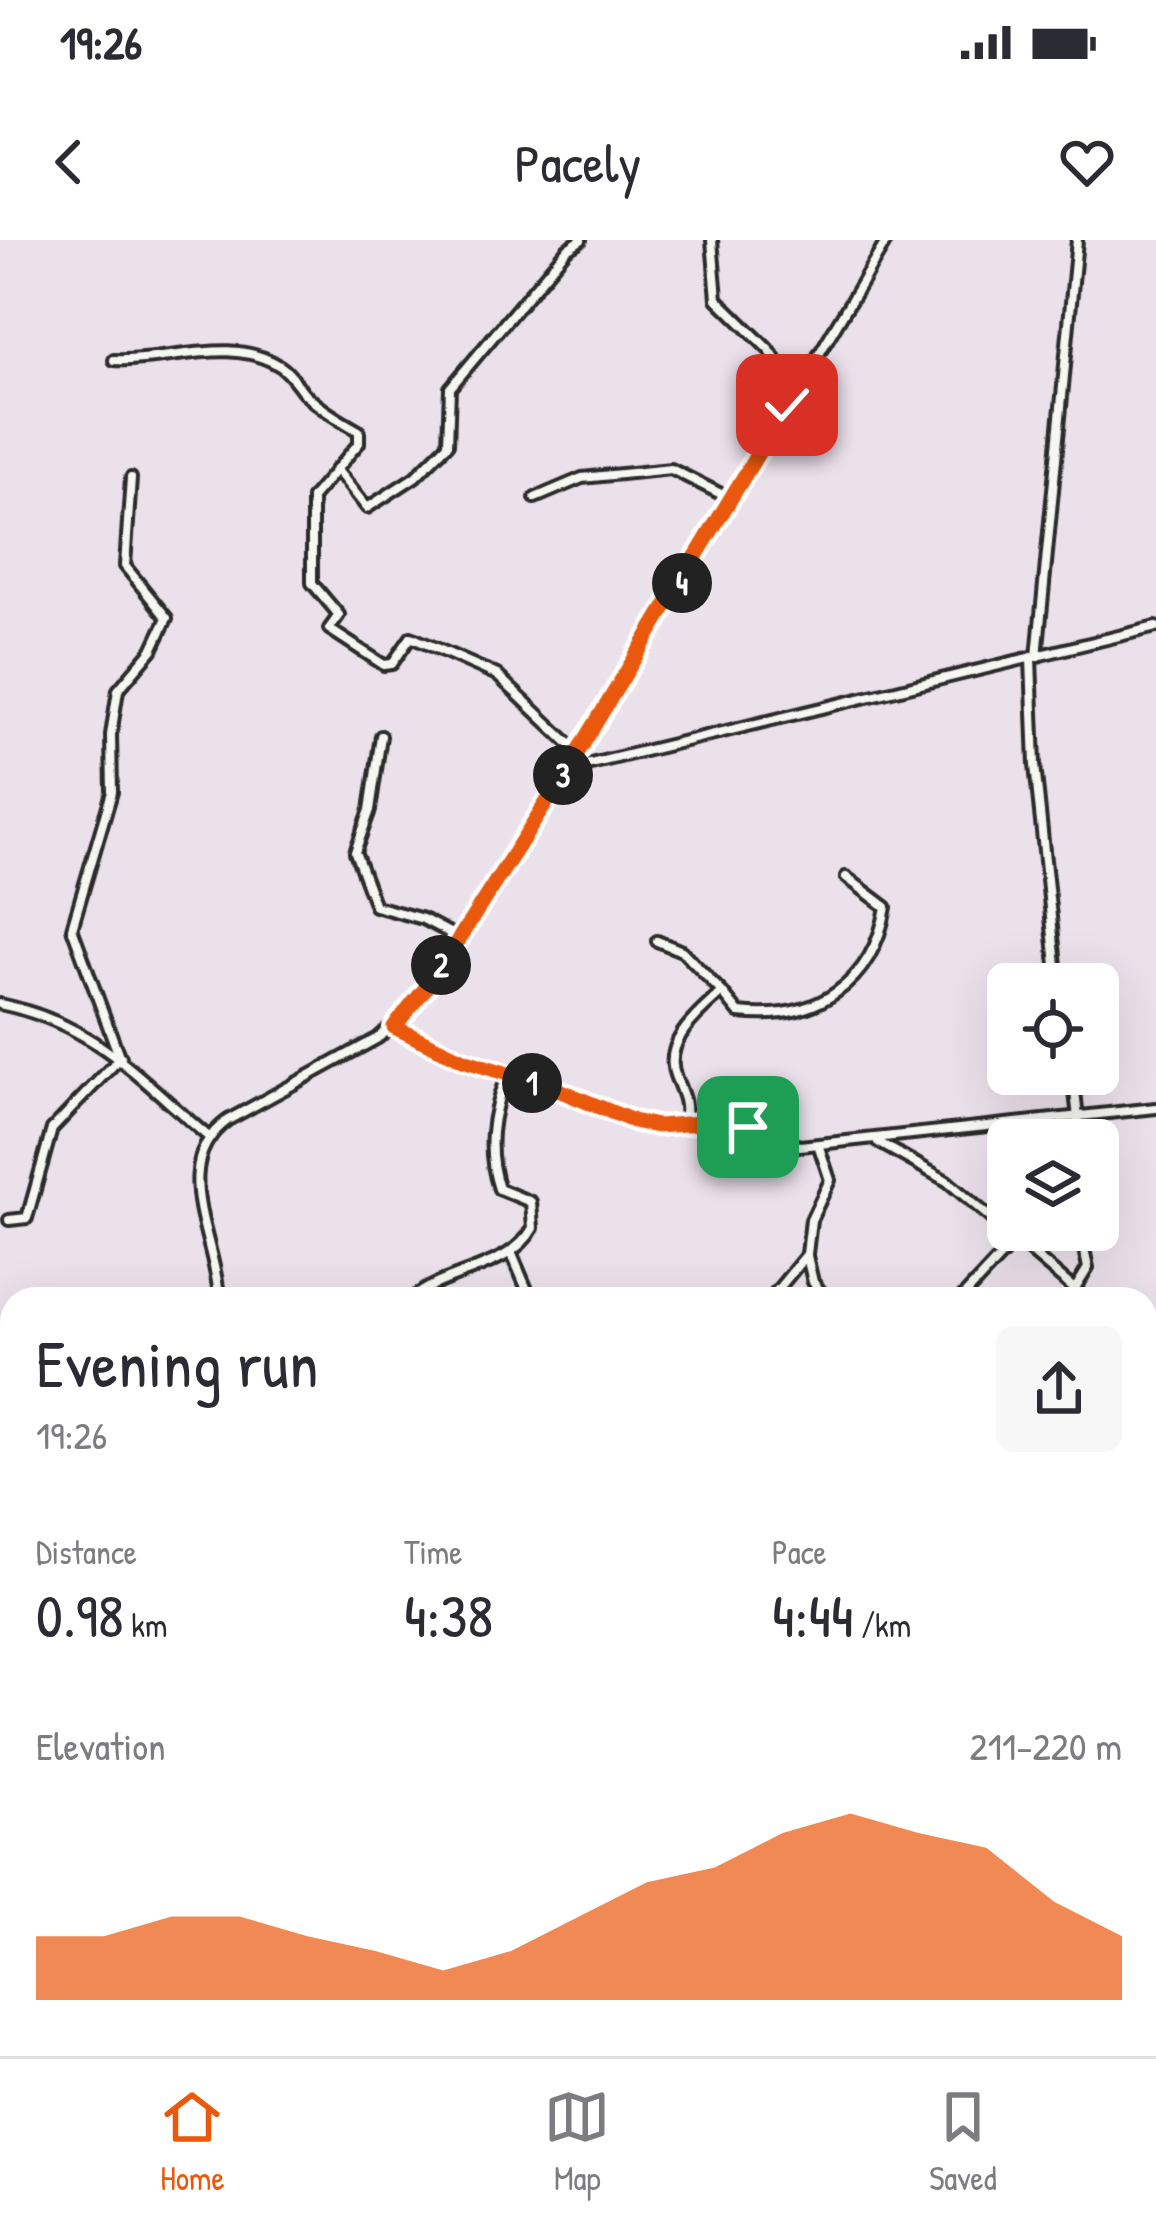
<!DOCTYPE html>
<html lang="en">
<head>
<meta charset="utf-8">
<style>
  :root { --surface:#fff; --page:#f7f7f7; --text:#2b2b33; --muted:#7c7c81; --line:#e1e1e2; --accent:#ea580c }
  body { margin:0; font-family:"Patrick Hand",sans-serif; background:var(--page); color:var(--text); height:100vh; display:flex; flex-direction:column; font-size:45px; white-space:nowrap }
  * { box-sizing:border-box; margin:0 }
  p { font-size:39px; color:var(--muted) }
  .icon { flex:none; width:66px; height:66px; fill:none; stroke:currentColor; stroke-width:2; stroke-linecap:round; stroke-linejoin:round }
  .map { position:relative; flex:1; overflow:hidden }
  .drawer { position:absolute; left:0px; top:1047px; width:1158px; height:771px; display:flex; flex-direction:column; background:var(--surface); border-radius:36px 36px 0 0; box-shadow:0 12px 48px #0002 }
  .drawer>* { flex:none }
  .fabs { position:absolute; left:987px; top:723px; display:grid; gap:24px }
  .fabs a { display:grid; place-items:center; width:132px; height:132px; border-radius:18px; background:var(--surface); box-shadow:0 12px 48px #0002; font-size:60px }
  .pin { position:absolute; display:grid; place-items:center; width:102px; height:102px; color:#fff; margin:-51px; border-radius:24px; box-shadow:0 6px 18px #0006 }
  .km { position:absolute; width:60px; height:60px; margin:-30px; border-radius:50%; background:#222; color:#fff; font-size:33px; line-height:60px; text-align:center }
  .round { display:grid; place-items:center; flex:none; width:126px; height:126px; border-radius:18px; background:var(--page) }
  .overview { display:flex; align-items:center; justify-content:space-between; height:204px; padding:0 36px }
  h1 { font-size:66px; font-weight:600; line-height:90px }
  .metrics { display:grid; grid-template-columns:repeat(3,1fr); gap:18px; height:204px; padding:12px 36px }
  .metrics div { display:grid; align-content:center }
  .metrics b { font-size:60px; font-weight:600 }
  .metrics small { font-size:33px; font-weight:400 }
  .metrics p { font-size:33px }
  .chart { height:336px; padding:24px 36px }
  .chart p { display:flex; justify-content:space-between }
  .chart svg { width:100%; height:216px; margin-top:12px; fill:var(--accent); opacity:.7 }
  .status { display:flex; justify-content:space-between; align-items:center; height:84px; padding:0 60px; background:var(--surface); direction:ltr }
  .status svg { height:33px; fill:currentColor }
  header { display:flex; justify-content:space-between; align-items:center; height:156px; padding:0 36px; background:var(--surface); font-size:54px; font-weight:600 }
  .menu { display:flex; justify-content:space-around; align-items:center; height:168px; border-top:3px solid var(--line); background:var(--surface); font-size:33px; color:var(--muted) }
  .menu a { display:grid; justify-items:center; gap:6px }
  .menu .current { color:var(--accent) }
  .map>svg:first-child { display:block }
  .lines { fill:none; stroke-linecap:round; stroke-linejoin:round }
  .street-casing { stroke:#2b2b2b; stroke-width:16 }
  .street { stroke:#f6f6f2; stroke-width:8 }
  .route-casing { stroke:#fff; stroke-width:24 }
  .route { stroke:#ea580c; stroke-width:15 }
</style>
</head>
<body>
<div class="status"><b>19:26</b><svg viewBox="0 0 49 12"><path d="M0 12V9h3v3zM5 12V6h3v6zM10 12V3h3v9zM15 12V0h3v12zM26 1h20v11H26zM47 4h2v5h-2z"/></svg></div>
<header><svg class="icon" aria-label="back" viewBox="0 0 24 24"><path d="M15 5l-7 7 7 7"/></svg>Pacely<svg class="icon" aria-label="heart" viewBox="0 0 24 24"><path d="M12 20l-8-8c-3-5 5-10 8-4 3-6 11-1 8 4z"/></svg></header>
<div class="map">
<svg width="1156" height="1816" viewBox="0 0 1156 1816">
  <rect width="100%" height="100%" fill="#ebe1eb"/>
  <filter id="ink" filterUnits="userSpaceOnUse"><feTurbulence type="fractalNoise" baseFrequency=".00833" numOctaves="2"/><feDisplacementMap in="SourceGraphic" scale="24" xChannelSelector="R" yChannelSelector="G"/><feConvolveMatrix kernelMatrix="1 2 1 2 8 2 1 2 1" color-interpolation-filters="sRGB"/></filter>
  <g filter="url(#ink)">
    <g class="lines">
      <defs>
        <g id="street">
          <path d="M712 0 717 59 770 111 796 150"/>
          <path d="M114 120C168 123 231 95 280 126 291 133 297 145 305 154 320 169 341 181 359 191V203L312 258V343L339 375 329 389 384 425 392 424 411 397 497 435 578 512"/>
          <path d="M336 229 367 268 415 237 448 204 450 148 567 9 581 0"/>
          <path d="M535 258 582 238 671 229 731 259"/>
          <path d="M1037 417 1077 0"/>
          <path d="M1031 419 1035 525 1058 744"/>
          <path d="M381 496 370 570 355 612 375 666 423 679 459 698"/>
          <path d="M570 529 1156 387"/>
          <path d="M657 701 682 711 722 752C699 773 661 802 676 838 683 855 688 865 684 884"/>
          <path d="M722 752 739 773C816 782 873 744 886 667L846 637"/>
          <path d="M0 764C96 784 138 838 210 898"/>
          <path d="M395 787 463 821 556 849 633 881 657 887 730 881 800 906 1156 868"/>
          <path d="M118 813 72 688 112 552 111 495 118 450 152 410 167 378 125 326 131 238"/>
          <path d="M1073 834 1078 878 1074 900"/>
          <path d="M878 902 947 941 1086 1059"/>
          <path d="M9 980 27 978 52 889 121 817"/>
          <path d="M511 1012 531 1059"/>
          <path d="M807 1016 813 1042 827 1059"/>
          <path d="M1075 1049 1088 1028 1080 990"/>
          <path d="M219 1059C217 1001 166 924 228 880L378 798 409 770 644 408 887 0"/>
          <path d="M412 1059C446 1030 511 1029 533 988L531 962 499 949C486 910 491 874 506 837"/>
          <path d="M770 1059 807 1014 811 980 830 940 819 907"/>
          <path d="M961 1059 1015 1001"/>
          <path d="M1146 1112 1156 1120"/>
          <path d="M1146 1381 1156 1382"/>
          <path d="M1146 1419 1156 1394"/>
          <path d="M1146 1465 1156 1472"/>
          <path d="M0 1485 12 1483"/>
          <path d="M1146 1499 1156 1483"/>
          <path d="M0 1660 12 1638"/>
          <path d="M0 1661 12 1667"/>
          <path d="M1147 1724 1156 1712"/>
          <path d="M202 1806V1816"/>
          <path d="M789 1816 795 1806"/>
        </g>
      </defs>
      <!-- street casing -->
      <use href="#street" class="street-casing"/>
      <!-- street -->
      <use href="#street" class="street"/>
    </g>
  </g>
  <g class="lines" filter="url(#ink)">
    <defs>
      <path id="route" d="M748 887 730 881 657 886 633 881 556 849 463 820 394 787 433 739 568 529 787 165"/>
    </defs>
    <!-- route casing -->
    <use href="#route" class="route-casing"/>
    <!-- route -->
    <use href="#route" class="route"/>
  </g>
</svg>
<div class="fabs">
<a><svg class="icon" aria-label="locate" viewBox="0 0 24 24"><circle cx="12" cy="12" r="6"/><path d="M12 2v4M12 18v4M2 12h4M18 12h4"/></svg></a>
<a><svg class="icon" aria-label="layers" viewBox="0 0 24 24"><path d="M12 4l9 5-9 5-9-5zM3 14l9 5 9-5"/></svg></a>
</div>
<div class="pin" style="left:748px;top:887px;background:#1e9e55"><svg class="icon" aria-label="arrive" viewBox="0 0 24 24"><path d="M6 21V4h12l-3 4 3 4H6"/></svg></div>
<div class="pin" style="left:787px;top:165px;background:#d93025"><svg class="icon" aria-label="check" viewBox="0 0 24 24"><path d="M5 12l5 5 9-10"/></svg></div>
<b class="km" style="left:532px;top:843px">1</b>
<b class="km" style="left:441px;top:725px">2</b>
<b class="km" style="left:563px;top:535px">3</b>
<b class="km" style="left:682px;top:343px">4</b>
<section class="drawer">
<div class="overview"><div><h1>Evening run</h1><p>19:26</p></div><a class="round"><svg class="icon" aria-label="share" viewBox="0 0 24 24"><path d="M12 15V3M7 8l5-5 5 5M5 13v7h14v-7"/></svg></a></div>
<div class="metrics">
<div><p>Distance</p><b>0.98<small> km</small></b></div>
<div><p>Time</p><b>4:38</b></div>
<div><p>Pace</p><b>4:44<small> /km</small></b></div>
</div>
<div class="chart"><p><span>Elevation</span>211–220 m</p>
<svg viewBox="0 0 160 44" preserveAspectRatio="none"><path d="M0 44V31L10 31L20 27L30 27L40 31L50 34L60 38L70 34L80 27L90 20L100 17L110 10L120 6L130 10L140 13L150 24L160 31V44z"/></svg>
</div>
</section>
</div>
<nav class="menu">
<a class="current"><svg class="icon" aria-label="home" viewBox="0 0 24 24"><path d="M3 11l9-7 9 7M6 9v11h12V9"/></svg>Home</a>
<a><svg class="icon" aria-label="map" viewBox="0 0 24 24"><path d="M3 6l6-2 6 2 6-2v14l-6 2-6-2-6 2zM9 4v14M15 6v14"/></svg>Map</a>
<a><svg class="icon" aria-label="saved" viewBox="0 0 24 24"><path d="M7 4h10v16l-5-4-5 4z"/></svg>Saved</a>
</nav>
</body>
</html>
